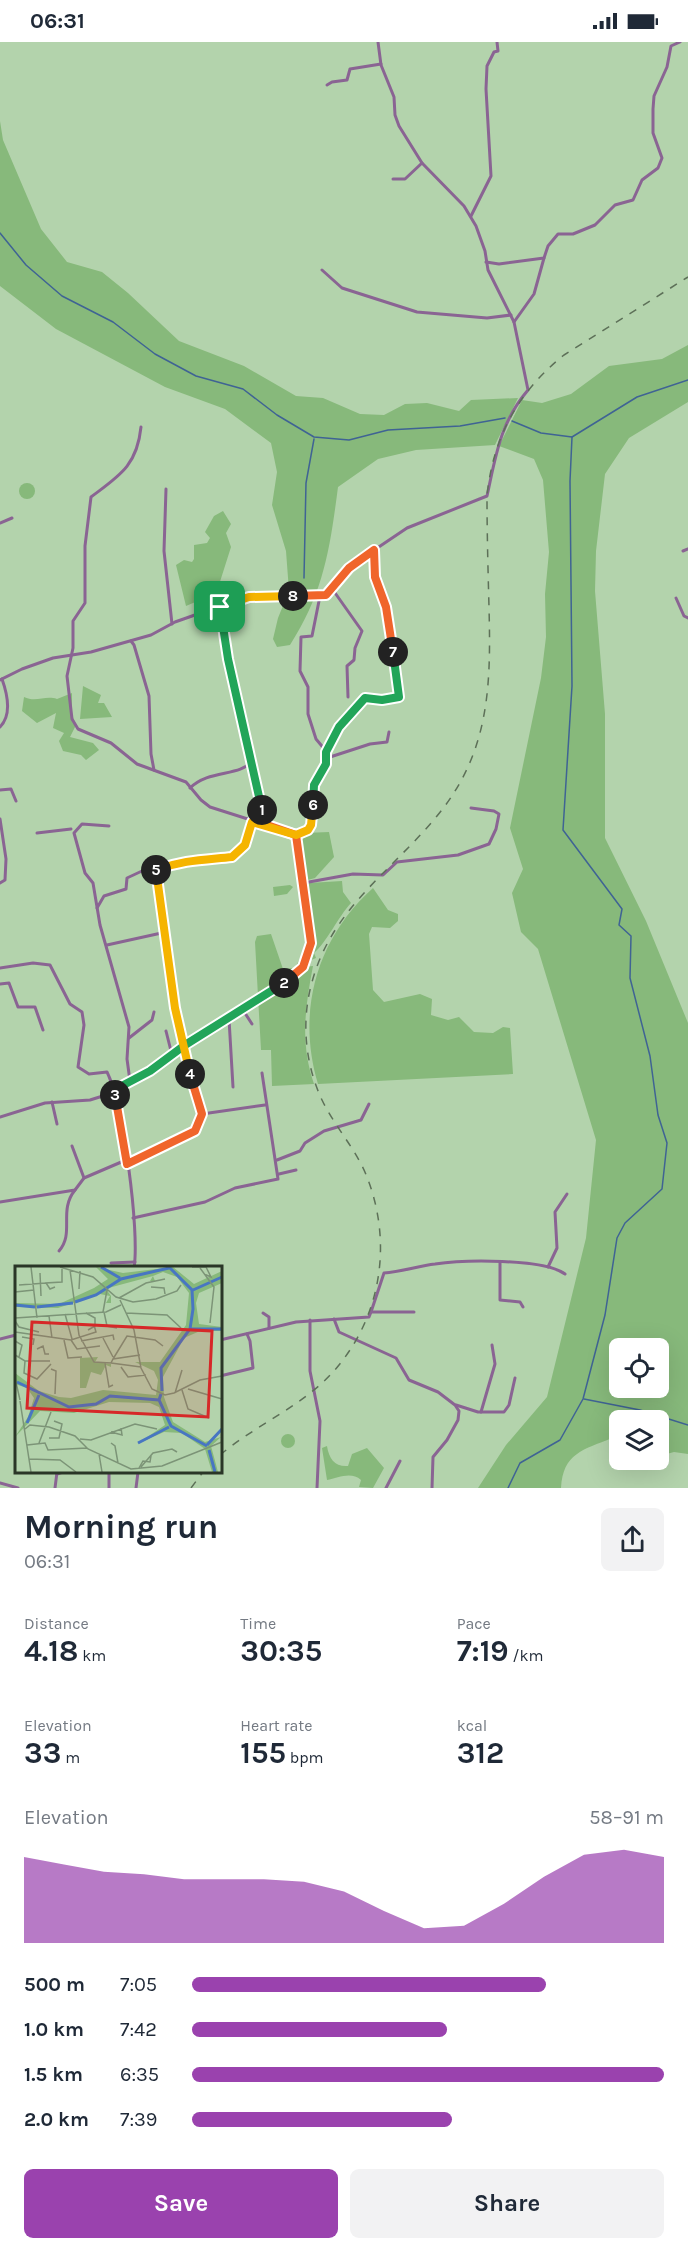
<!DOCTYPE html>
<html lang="en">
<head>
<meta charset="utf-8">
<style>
  :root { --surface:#fff; --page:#f2f2f3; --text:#1f2937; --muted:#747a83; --accent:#9a42ae }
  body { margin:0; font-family:Karla,sans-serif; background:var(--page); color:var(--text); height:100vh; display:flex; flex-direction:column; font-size:22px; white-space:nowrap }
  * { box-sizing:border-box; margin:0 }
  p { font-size:20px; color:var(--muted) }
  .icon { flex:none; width:33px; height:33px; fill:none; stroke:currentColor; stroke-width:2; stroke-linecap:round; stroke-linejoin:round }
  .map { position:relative; height:1446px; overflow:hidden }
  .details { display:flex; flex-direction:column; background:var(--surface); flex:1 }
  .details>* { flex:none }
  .tools { position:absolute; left:609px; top:1296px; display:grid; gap:12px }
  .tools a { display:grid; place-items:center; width:60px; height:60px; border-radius:9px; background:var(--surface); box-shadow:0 6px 24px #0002; font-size:30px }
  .pin { position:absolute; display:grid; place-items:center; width:51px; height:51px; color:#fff; margin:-26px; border-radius:12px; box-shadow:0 3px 9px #0006 }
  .km { position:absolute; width:30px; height:30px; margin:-15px; border-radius:50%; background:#222; color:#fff; font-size:16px; line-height:30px; text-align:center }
  .round { display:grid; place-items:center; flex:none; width:63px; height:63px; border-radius:9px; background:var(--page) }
  .head { display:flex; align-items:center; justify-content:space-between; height:102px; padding:0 24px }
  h1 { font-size:33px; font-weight:700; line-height:45px }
  .figures { display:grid; grid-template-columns:repeat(3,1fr); gap:9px; height:102px; padding:6px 24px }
  .figures div { display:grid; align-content:center }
  .figures b { font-size:30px; font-weight:700 }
  .figures small { font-size:16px; font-weight:400 }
  .figures p { font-size:16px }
  .chart { height:168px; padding:12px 24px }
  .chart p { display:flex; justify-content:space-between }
  .chart svg { width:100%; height:108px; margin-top:6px; fill:var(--accent); opacity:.7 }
  .primary-button { display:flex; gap:12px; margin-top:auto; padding:12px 24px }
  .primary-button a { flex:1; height:69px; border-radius:9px; background:var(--accent); color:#fff; font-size:24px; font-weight:700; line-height:69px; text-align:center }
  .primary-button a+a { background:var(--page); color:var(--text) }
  ul { padding:0 24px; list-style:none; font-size:20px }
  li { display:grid; grid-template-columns:96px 72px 1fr; align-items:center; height:45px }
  li i { height:15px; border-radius:8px; background:var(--accent) }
  .status { display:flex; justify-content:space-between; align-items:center; height:42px; padding:0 30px; background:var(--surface); direction:ltr }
  .status svg { height:16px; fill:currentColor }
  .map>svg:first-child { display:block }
  .green { fill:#87b97b; fill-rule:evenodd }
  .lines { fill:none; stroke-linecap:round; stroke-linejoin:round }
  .stream { stroke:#3f6394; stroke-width:1.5 }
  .street { stroke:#8a6493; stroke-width:3 }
  .rail { stroke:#5d7058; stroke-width:1.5; stroke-dasharray:8 8; stroke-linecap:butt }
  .split-1-casing { stroke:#fff; stroke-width:12 }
  .split-2-casing { stroke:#fff; stroke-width:12 }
  .split-3-casing { stroke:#fff; stroke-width:12 }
  .split-4-casing { stroke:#fff; stroke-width:12 }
  .split-5-casing { stroke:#fff; stroke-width:12 }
  .split-6-casing { stroke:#fff; stroke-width:12 }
  .split-7-casing { stroke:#fff; stroke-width:12 }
  .split-8-casing { stroke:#fff; stroke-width:12 }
  .split-9-casing { stroke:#fff; stroke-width:12 }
  .split-1 { stroke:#22a559; stroke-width:8 }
  .split-2 { stroke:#f0652b; stroke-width:8 }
  .split-3 { stroke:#22a559; stroke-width:8 }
  .split-4 { stroke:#f0652b; stroke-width:8 }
  .split-5 { stroke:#f5b400; stroke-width:8 }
  .split-6 { stroke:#f5b400; stroke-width:8 }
  .split-7 { stroke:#22a559; stroke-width:8 }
  .split-8 { stroke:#f0652b; stroke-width:8 }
  .split-9 { stroke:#f5b400; stroke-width:8 }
  .inset-river { fill:none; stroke:#4876c2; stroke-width:3 }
  .inset-road { fill:none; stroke:#7c9477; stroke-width:1.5 }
  .view { fill:#d62828; fill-opacity:0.15; stroke:#d62828; stroke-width:3 }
  .inset-edge { fill:none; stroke:#2a3627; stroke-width:3 }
</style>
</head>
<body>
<div class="status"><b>06:31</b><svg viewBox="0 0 49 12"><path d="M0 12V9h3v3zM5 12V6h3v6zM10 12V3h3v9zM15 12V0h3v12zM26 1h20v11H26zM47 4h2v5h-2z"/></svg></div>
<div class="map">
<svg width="688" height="1446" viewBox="0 0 688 1446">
  <rect width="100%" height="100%" fill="#b3d3ac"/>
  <!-- green -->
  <g class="green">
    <path d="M0 79 3 98 41 187 67 220 102 230 128 251 179 299 244 324 296 354 323 356 360 372 384 373 405 362 427 361 459 369 471 358 518 356 495 403 416 408 378 417 338 445C330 506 324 550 290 603L277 605 273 597 278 576 289 549 286 509 272 463 277 430 271 401 225 367 165 345 56 287 0 244Z"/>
    <path d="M688 303V360L629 396 605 432 596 509 595 549 605 672V796L646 879 688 981V1412L674 1410 659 1414 658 1378H620L619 1404 612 1396C583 1408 563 1411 561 1446H478L506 1403 547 1355 586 1196 596 1098 538 907 521 890 512 851 523 827 510 786 541 636 546 595 545 552 549 510 543 438 534 417 499 404 522 358 542 361 571 352 609 324 662 317ZM620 1306H658V1346H620Z"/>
    <circle cx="27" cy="449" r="8"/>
    <path d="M223 469 231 482 226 491 231 505 218 546 207 555 186 564 176 523 184 518 192 520 194 517V503L207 501 210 496 205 490 214 474Z"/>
    <path d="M83 644 101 653 98 661H104L112 675 80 677Z"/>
    <path d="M72 651V673L76 683 70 695 93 701 99 708 86 718 81 713 63 709 59 699 64 691 53 686 56 671 37 681 22 669 24 655C36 661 45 653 57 657Z"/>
    <path d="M329 790 334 815 315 836 304 839 298 797 305 791Z"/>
    <path d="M342 839 343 850 351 861C338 875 327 900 314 911L316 916 296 924 308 901 313 908 302 845 309 841Z"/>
    <path d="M290 843 293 845 287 852 274 854 273 845Z"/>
    <path d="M373 846 388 868 398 872V879L390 886 372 885 369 892 373 948 384 960 420 952 432 957 431 973 448 978 459 975 474 990 493 991 503 985 510 986 513 1032 318 1042C296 969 317 896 373 846Z"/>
    <path d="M271 892 283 927 313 924C305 966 300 1001 314 1042L272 1044 271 1008H261L255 900 257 894Z"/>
    <circle cx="288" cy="1399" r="7"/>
    <path d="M327 1404C329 1417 335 1425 348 1424L352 1412 367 1406 384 1426 373 1446 359 1445 361 1438C351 1429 338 1436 327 1438L322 1406Z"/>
  </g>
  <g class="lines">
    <!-- stream -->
    <g class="stream">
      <path d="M0 191 26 223 62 254 113 280 155 312 196 334 243 347 277 373 314 395 349 398 388 388 460 384 505 376"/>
      <path d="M512 379 541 391 572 395 637 355 688 338"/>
      <path d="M304 536 306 441 314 397"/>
      <path d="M584 1357 640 1368 688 1383"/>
      <path d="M508 1446 520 1421 560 1398 583 1357 605 1273 617 1196 625 1181 662 1147 667 1101 658 1073 650 1014 630 936 631 894 619 883 622 867 563 788 572 644 570 439 572 395"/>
    </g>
    <!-- street -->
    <g class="street">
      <path d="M327 43 332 40 347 38 350 27 381 22"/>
      <path d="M393 137H405L422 121"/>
      <path d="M471 174 491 134 486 47 487 24 494 10 498 9 497 0"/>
      <path d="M486 220 499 222 544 216 548 204 558 192H573L595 183 615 163 633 158 642 138 658 126 662 116 653 91V67L654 54 667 25 671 4 680 0"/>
      <path d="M322 228 342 246 417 270 487 276 511 273"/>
      <path d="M514 280 534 252 544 216"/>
      <path d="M166 447 164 509 172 582"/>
      <path d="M0 481 12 476"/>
      <path d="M683 509 688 507"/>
      <path d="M333 548 362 589 355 606 354 618 347 624 348 655"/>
      <path d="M676 556 684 574 688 576"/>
      <path d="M220 565 228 617 264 782"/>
      <path d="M131 599 134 603 149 654 151 712 154 728"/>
      <path d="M0 638 22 627 53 616 91 610 151 593 175 580 246 555 326 553 352 523 407 486 487 454C496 413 500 381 528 348L514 280 488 228 485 209 476 184 464 164 422 121 399 84 395 73 394 55 381 23 378 0"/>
      <path d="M0 685C12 673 7 651 2 637"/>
      <path d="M326 709 339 685 357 667 360 659C372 652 390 665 400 653L386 565 375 535 374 508"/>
      <path d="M327 716 370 702 387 700 389 690"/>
      <path d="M190 746C209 727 240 735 252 719"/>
      <path d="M0 748 11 747 16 759"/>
      <path d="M0 777 6 817 5 838 0 841"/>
      <path d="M109 784 82 782 74 791 85 831 93 841 100 883 129 985 127 1017 130 1039"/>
      <path d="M37 791 71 787"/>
      <path d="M296 793 308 788 311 783 314 743 325 726 327 716 326 709 316 697 308 672V645L300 629 301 595 312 594 320 554"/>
      <path d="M302 844 309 840 353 832 383 833 397 820 458 813 489 802 496 787 499 772 494 769 471 766"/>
      <path d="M97 866 104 854 126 847 127 836 142 829 178 823 186 818 234 814 245 803 252 780"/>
      <path d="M107 903 166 890 156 827"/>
      <path d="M0 926 33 921 50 923 70 962 82 970 84 983 78 1025 89 1032 107 1030C123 1062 140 1190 134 1226"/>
      <path d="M0 942 9 941 18 965H35L43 988"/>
      <path d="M243 968 252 982"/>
      <path d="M229 977 233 1045"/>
      <path d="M166 989 172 1013"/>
      <path d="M129 996 152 978 154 970"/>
      <path d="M52 1060 57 1082"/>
      <path d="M202 1072 265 1063"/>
      <path d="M0 1075 45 1061 90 1058 106 1053 150 1029 291 936 303 925 311 901 295 792 210 765 201 758 186 740 137 722 111 701 78 687 72 677 67 634 73 606V579L85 561V504L91 455C119 434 137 424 141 385"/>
      <path d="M72 1104 84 1136"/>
      <path d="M277 1118 300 1109 305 1101 324 1089 361 1078 369 1062"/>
      <path d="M127 1122 188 1094 195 1089 202 1075 175 966 166 890"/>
      <path d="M279 1132 296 1128"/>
      <path d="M0 1160 75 1148 84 1136 126 1118"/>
      <path d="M133 1176 205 1160 235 1146 278 1137 262 1031"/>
      <path d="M59 1209C75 1191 58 1169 75 1148"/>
      <path d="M500 1220V1258L520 1260 523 1265"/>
      <path d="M111 1221 135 1220"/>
      <path d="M548 1225 557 1206 555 1170 567 1152"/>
      <path d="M371 1270 384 1231C401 1230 418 1224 435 1222 462 1218 543 1216 565 1232"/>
      <path d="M263 1271 269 1275V1286"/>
      <path d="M334 1277 339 1290 396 1316 409 1338 438 1350 455 1363 459 1369 458 1378 447 1398 433 1415 432 1446"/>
      <path d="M310 1278V1329L320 1379 317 1446"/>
      <path d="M0 1297 16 1293"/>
      <path d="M220 1298 296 1280 369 1275 371 1270H414"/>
      <path d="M220 1334 253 1326 250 1299 247 1292"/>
      <path d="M456 1363 478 1370H504L509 1363 515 1336"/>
      <path d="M481 1370 495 1322 492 1303"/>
      <path d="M109 1430V1446"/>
      <path d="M57 1432 63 1430"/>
      <path d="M0 1441 18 1446"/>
      <path d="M55 1446 57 1430"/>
      <path d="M136 1446 138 1430"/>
      <path d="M386 1446 400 1419"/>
    </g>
    <!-- rail -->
    <g class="rail">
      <path d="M220 1413C258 1381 308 1362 339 1323 382 1270 392 1199 367 1135 356 1107 335 1085 322 1058 305 1022 301 979 312 940 332 866 391 830 437 774 490 710 491 643 489 565 488 528 487 491 487 454 493 395 518 350 564 313L688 235"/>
      <path d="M191 1446 203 1430"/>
    </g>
  </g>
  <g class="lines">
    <defs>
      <path id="split-1" d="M220 565 228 617 262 768"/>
      <path id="split-2" d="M262 768 264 782 296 793 311 901 303 925 284 941"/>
      <path id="split-3" d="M115 1053 114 1048 150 1029 185 1003 284 941"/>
      <path id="split-4" d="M115 1053 127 1122 195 1089 202 1072 190 1032"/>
      <path id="split-5" d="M156 828 175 966 190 1032"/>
      <path id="split-6" d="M156 828C183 818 203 818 232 815L245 803 252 780 296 793 308 788 311 783 313 763"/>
      <path id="split-7" d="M313 763 314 743 326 722V710L339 685 365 656 382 658 399 655 393 610"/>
      <path id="split-8" d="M293 554 326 553 349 526 374 508 375 535 386 565 393 610"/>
      <path id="split-9" d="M220 565 249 555 293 554"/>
    </defs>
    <!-- split-1 casing -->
    <use href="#split-1" class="split-1-casing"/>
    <!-- split-2 casing -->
    <use href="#split-2" class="split-2-casing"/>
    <!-- split-3 casing -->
    <use href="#split-3" class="split-3-casing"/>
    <!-- split-4 casing -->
    <use href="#split-4" class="split-4-casing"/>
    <!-- split-5 casing -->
    <use href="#split-5" class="split-5-casing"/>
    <!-- split-6 casing -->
    <use href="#split-6" class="split-6-casing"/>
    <!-- split-7 casing -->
    <use href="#split-7" class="split-7-casing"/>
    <!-- split-8 casing -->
    <use href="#split-8" class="split-8-casing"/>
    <!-- split-9 casing -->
    <use href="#split-9" class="split-9-casing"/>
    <!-- split-1 -->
    <use href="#split-1" class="split-1"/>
    <!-- split-2 -->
    <use href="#split-2" class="split-2"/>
    <!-- split-3 -->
    <use href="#split-3" class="split-3"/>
    <!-- split-4 -->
    <use href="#split-4" class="split-4"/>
    <!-- split-5 -->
    <use href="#split-5" class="split-5"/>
    <!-- split-6 -->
    <use href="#split-6" class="split-6"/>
    <!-- split-7 -->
    <use href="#split-7" class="split-7"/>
    <!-- split-8 -->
    <use href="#split-8" class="split-8"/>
    <!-- split-9 -->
    <use href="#split-9" class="split-9"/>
  </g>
  <!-- overview -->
  <g transform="translate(15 1224)">
    <rect width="207" height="207" fill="#b3d3ac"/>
    <path d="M81 1 108 7 158 1 179 18 207 5V17L184 27 181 37 184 58 207 61V65H185L169 72 148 111 149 131 158 156 190 176 206 171 196 180 203 206H197L190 183 167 167 149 166 122 178 150 159 144 141 135 137 94 136 59 147 25 145 0 171 13 151 19 132 12 122 0 118V107L24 125 44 131 56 132 88 124 141 129 143 114 139 105 120 96H145L171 59 174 27 162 11 148 6 138 10 140 15H135L138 10 97 21 91 23 96 30V37H91L95 30 85 28 43 42 0 41V37L44 38 79 22 93 13ZM83 91 80 96 96 98V101L91 99 86 109 76 106 71 122H65V92Z" fill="#87b97b"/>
    <path class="inset-river" d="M86 1 105 12M178 24 207 11M60 36 81 29 106 13 154 2M0 39 20 41M22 41 58 37M175 63H207M2 116 54 141 81 138 95 130 144 134M147 125 146 102 175 63 178 43 177 24 154 1M146 128 144 134 156 160 192 180M12 157 24 129M123 177 154 161M192 179 207 163M194 184 200 206"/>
    <path class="inset-road" d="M16 1 22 52M45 1 78 11 101 31 118 36 141 33 162 25 166 19M177 1H191L196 11 189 8M185 2 199 21 195 57M55 4 64 69 79 96 96 97 98 93 125 89M25 7 26 30M4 19 31 17M40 21 35 23 31 17 47 16V3M136 21 149 22 150 28M64 23 65 5M0 26 19 24M104 32 131 17 150 13M105 34 119 64 126 102 137 123 150 129 159 127 185 114 207 110M88 46 92 24M89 46 92 60 102 62M71 47 80 52V60L73 64M111 47 152 49 166 62M50 48 57 73M34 50 37 72M0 52 91 46 106 39M0 55 4 61 24 66M0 66 56 74 81 66 79 59M7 71 19 73 18 79M88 72 98 91M49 74 53 92 67 91M56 74 62 83 85 80M0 75 7 79 4 91M66 75 98 69 99 74M22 83 28 80 30 88H34M0 89 10 95H35M98 93 112 70 140 74 148 80M10 95 9 107 22 113 36 98M90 97 94 121 98 119M96 97 126 101M106 101 113 111 131 109M36 103 41 105 40 128M0 112 5 134M173 123 207 133M167 124 173 143 194 152M160 127 167 104M5 135 16 206M10 163 15 159 34 161 60 170 73 183 116 203 147 200 207 176M96 166 107 169 106 162M34 172H44L47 158 39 155M65 173 76 174 120 158 142 163M24 177 36 146M96 177 100 180 103 197M12 179 30 177 33 184 72 182M84 188 87 206M14 193 45 194 61 206M126 201 138 187 157 183 162 186M124 202 128 195 135 196 136 190"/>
    <path class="view" d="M17 56 197 65 193 151 12 142Z"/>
    <rect width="207" height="207" class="inset-edge"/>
  </g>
</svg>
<div class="tools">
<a><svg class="icon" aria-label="locate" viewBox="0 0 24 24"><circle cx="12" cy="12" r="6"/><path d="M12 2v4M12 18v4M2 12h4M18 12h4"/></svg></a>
<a><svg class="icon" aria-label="layers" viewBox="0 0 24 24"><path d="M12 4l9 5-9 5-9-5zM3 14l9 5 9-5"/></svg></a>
</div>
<div class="pin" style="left:220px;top:565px;background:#1e9e55"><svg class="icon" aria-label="arrive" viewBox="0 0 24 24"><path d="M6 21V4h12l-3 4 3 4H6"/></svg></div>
<b class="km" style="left:262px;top:768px">1</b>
<b class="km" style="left:284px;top:941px">2</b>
<b class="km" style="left:115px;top:1053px">3</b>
<b class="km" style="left:190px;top:1032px">4</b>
<b class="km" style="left:156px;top:828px">5</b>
<b class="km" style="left:313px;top:763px">6</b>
<b class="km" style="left:393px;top:610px">7</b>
<b class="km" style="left:293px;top:554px">8</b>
</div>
<section class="details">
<div class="head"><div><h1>Morning run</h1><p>06:31</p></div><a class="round"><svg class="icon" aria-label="share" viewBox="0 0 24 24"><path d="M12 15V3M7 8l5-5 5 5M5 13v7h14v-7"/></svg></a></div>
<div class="figures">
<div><p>Distance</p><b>4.18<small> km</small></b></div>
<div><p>Time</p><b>30:35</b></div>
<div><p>Pace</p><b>7:19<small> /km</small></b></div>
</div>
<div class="figures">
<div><p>Elevation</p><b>33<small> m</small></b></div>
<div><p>Heart rate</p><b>155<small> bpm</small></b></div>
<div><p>kcal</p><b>312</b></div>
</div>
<div class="chart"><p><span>Elevation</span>58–91 m</p>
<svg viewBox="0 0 160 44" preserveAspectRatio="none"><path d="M0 44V9L10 12L20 15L30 16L40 18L50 18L60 18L70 19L80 23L90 31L100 38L110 37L120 28L130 17L140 8L150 6L160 9V44z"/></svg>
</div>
<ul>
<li><b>500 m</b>7:05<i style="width:75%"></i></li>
<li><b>1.0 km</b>7:42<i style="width:54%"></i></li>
<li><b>1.5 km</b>6:35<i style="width:100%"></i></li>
<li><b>2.0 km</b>7:39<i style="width:55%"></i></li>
</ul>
<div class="primary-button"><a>Save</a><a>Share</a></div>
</section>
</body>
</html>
